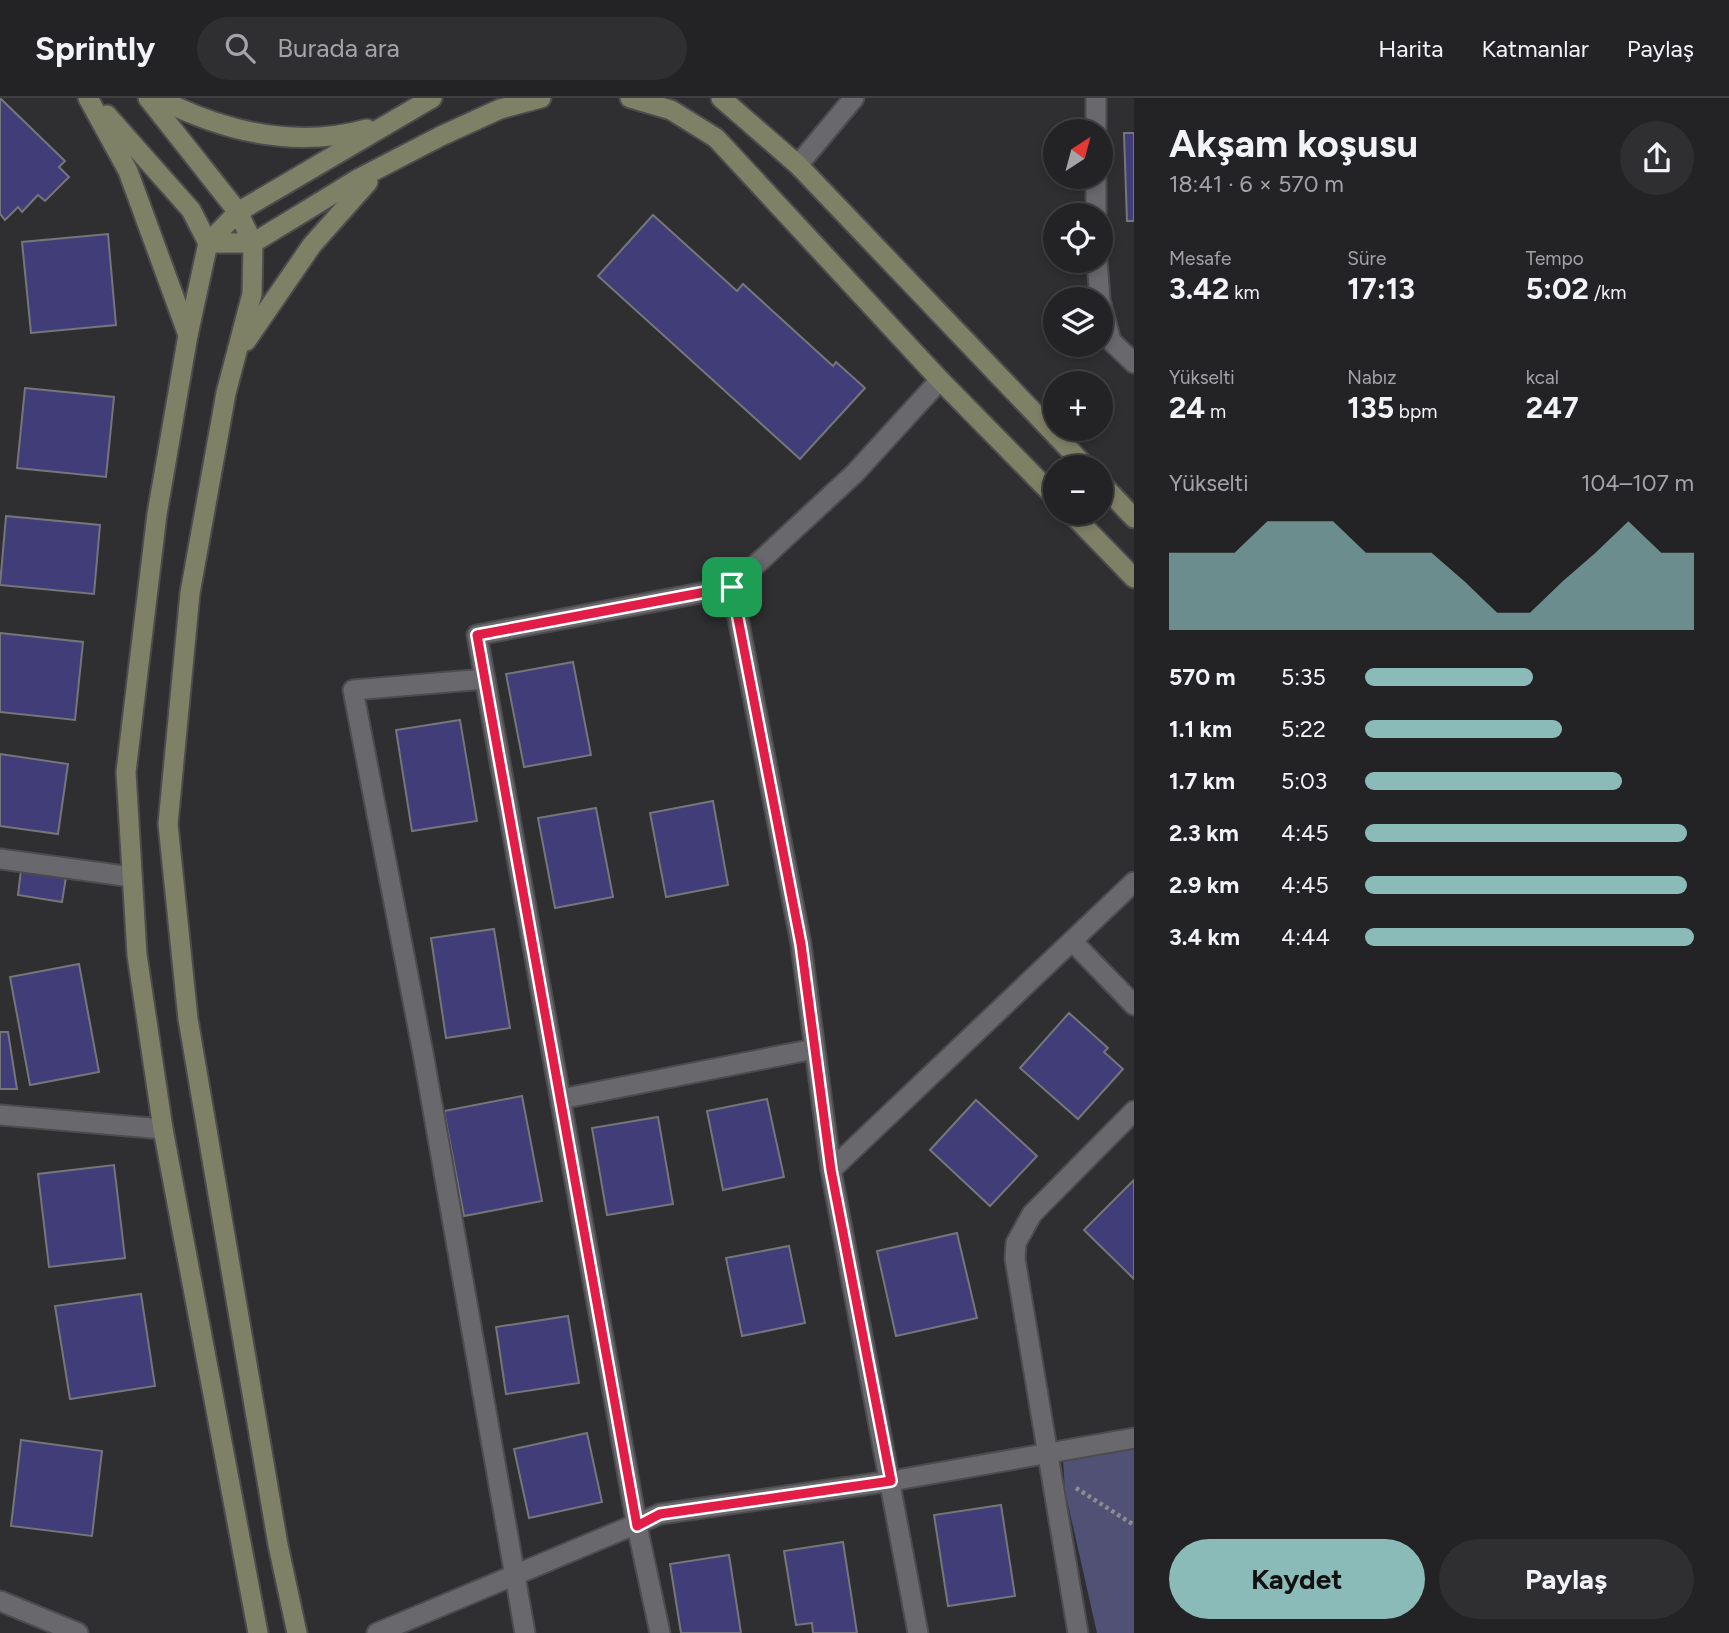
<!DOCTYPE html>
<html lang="tr">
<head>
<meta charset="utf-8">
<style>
  :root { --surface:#232326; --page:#2f2f32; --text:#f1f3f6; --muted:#a3a4a7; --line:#404043; --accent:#8bbbb9 }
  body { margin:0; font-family:Figtree,sans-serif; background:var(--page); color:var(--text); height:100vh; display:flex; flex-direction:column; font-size:26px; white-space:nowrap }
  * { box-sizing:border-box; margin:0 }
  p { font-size:23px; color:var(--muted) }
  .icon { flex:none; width:38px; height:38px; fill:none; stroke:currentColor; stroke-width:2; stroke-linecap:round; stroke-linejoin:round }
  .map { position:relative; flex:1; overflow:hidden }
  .drawer { display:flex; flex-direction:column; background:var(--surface); width:595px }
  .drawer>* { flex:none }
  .needle { width:46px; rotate:36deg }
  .buttons { position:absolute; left:1043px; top:21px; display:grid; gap:14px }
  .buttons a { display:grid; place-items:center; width:70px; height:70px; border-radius:50%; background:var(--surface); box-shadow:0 4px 10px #0003,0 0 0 2px var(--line); font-size:35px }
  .pin { position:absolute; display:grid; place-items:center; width:60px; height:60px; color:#fff; margin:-30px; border-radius:14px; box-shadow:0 4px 10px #0006 }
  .round { display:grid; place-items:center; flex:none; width:74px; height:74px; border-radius:37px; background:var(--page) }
  .headline { display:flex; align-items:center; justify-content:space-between; height:119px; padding:0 35px }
  h1 { font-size:38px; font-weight:700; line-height:52px }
  .figures { display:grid; grid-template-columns:repeat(3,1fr); gap:10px; height:119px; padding:7px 35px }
  .figures div { display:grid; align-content:center }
  .figures b { font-size:30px; font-weight:700 }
  .figures small { font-size:19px; font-weight:400 }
  .figures p { font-size:19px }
  .chart { height:196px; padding:14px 35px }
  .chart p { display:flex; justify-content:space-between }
  .chart svg { width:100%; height:126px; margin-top:7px; fill:var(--accent); opacity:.7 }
  .action { display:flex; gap:14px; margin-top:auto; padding:14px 35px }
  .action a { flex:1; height:80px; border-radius:42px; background:var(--accent); color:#111; font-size:28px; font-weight:700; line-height:80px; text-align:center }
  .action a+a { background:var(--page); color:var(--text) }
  ul { padding:0 35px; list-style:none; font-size:23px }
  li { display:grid; grid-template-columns:112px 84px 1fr; align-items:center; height:52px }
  li i { height:18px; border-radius:9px; background:var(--accent) }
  header { display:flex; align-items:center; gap:42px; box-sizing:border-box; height:98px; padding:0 35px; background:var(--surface); border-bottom:2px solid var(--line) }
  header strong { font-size:33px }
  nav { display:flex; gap:38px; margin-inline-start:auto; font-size:24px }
  .search { width:490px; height:63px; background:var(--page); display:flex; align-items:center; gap:18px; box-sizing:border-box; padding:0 24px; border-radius:38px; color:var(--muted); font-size:26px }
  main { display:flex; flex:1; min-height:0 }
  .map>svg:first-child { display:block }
  .green { fill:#515176 }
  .building { fill:#403d79; stroke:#757679; stroke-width:2 }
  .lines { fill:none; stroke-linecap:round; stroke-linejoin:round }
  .minor-casing { stroke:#4c4c4f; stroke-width:23 }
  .secondary-casing { stroke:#4c4c4f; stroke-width:23 }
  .path { stroke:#8c8c8f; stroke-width:4.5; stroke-dasharray:3.5 3.5; stroke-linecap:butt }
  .minor { stroke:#69696d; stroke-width:19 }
  .secondary { stroke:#7f8166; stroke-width:19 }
  .route-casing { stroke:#fff; stroke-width:14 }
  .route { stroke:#e11d48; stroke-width:9 }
</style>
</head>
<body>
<header>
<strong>Sprintly</strong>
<div class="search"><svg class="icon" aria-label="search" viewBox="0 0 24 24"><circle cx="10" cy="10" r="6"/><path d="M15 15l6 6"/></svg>Burada ara</div>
<nav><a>Harita</a><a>Katmanlar</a><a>Paylaş</a></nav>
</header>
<main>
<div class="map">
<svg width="1134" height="1535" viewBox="0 0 1134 1535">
  <rect width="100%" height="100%" fill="#2f2f32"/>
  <!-- green -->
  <path class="green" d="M1134 1347V1535H1097L1065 1393 1063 1361Z"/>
  <!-- building -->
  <g class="building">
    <path d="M0 0 65 63 59 69 69 79 45 103 38 97 22 114 18 109 5 122 0 116Z"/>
    <path d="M1124 35H1134V123H1127Z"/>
    <path d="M653 117 737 193 743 186 833 268 836 264 865 290 800 361 598 178Z"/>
    <path d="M108 136 116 227 31 235 22 144Z"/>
    <path d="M25 290 114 299 106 379 17 370Z"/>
    <path d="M6 418 100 427 94 496 0 487Z"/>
    <path d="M0 535 83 544 75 622 0 614Z"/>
    <path d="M573 564 591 657 524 669 506 576Z"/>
    <path d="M460 622 477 723 412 733 396 632Z"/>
    <path d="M0 656 68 666 58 736 0 728Z"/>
    <path d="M713 703 728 787 666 799 650 715Z"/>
    <path d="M596 710 613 799 555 810 538 720Z"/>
    <path d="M21 772 66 779 62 804 18 797Z"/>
    <path d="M494 831 510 930 446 940 431 840Z"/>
    <path d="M79 866 99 974 30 987 10 879Z"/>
    <path d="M1069 915 1108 950 1104 954 1123 971 1078 1021 1020 970Z"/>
    <path d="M0 934H8L17 991H0Z"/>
    <path d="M522 998 542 1103 464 1118 444 1013Z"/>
    <path d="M767 1001 784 1079 723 1092 707 1013Z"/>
    <path d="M976 1002 1037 1058 990 1108 930 1052Z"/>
    <path d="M658 1019 673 1106 607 1117 592 1030Z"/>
    <path d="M114 1067 125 1160 49 1169 38 1076Z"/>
    <path d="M1134 1082V1181L1084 1132Z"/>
    <path d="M957 1135 977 1220 896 1238 877 1153Z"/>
    <path d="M789 1148 805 1225 742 1238 726 1160Z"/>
    <path d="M141 1196 155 1288 70 1301 55 1208Z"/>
    <path d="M568 1218 579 1285 506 1296 496 1229Z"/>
    <path d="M587 1335 602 1404 529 1420 514 1351Z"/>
    <path d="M21 1342 102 1353 92 1438 11 1428Z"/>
    <path d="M1001 1407 1015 1498 948 1508 934 1417Z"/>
    <path d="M843 1444 857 1535H813L812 1525 796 1527 784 1453Z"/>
    <path d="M729 1457 741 1535H681L670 1466Z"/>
  </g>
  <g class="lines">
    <defs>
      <g id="minor">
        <path d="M1096 0V33"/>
        <path d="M798 67 854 0"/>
        <path d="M1096 79V117"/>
        <path d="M1097 163 1100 201"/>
        <path d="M1101 206 1111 243 1134 265"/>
        <path d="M485 581 637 1428 660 1535"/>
        <path d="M0 761 132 779"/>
        <path d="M1073 844 1134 907"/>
        <path d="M561 1001 814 951"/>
        <path d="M0 1017 163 1031"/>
        <path d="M831 1072 1134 784"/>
        <path d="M0 1503 78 1535"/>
        <path d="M377 1535 660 1416 891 1383 1134 1340"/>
        <path d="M525 1535 423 955 353 592 485 581 477 537 732 489"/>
        <path d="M918 1535 831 1072 801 846 732 489 855 375 940 282"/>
        <path d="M1078 1535 1015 1161 1016 1145 1032 1116 1134 1013"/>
      </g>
      <g id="secondary">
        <path d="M88 0 128 73 188 237 157 416 126 674 137 857 163 1031 258 1535"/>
        <path d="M148 0 238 114 253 145 252 196 226 295 190 495 168 726 188 921 278 1447 297 1535"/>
        <path d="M158 0C224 34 295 51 367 31"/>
        <path d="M630 0 671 12 716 40 940 282 1055 399"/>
        <path d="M721 0 798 67 1086 369"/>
        <path d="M107 17 191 112 208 145"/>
        <path d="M208 145H253L356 82 441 38 500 11 541 0"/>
        <path d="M188 237 208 145 238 114 432 0"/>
        <path d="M246 243 312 147 368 84"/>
        <path d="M1101 385 1134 420"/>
        <path d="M1071 415 1134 480"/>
      </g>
    </defs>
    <!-- minor casing -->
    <use href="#minor" class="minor-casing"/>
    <!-- secondary casing -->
    <use href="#secondary" class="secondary-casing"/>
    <!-- path -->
    <path class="path" d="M1076 1390 1134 1427"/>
    <!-- minor -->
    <use href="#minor" class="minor"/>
    <!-- secondary -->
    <use href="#secondary" class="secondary"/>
  </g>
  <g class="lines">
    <defs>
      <path id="route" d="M732 489 801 846 831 1072 891 1383 660 1416 637 1428 477 537Z"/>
    </defs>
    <!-- route casing -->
    <use href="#route" class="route-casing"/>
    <!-- route -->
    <use href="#route" class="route"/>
  </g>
</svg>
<div class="buttons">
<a><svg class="needle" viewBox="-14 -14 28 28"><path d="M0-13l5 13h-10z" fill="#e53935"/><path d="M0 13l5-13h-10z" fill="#a3a4a7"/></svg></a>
<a><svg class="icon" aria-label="locate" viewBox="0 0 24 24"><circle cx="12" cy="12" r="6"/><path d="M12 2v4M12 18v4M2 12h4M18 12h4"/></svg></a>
<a><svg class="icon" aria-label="layers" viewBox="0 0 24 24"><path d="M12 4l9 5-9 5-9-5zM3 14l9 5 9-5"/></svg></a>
<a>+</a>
<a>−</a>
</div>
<div class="pin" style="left:732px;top:489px;background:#1e9e55"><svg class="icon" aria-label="arrive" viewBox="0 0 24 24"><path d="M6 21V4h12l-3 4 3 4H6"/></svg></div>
</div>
<section class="drawer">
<div class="headline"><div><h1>Akşam koşusu</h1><p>18:41 · 6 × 570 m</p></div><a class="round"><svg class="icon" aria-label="share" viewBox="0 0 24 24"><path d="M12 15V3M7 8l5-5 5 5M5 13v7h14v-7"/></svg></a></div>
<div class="figures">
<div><p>Mesafe</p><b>3.42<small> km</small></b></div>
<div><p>Süre</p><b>17:13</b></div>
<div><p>Tempo</p><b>5:02<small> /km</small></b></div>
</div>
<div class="figures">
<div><p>Yükselti</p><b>24<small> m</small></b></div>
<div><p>Nabız</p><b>135<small> bpm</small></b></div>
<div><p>kcal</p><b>247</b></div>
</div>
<div class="chart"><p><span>Yükselti</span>104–107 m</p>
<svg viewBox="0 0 160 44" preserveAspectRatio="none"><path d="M0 44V17L10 17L20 17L30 6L40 6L50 6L60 17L70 17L80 17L90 27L100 38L110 38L120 27L130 17L140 6L150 17L160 17V44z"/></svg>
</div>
<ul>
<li><b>570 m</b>5:35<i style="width:51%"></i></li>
<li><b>1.1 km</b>5:22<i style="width:60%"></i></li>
<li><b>1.7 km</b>5:03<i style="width:78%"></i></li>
<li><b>2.3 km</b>4:45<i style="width:98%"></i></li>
<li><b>2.9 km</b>4:45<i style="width:98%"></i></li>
<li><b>3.4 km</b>4:44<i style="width:100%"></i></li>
</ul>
<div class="action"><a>Kaydet</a><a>Paylaş</a></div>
</section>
</main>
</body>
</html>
